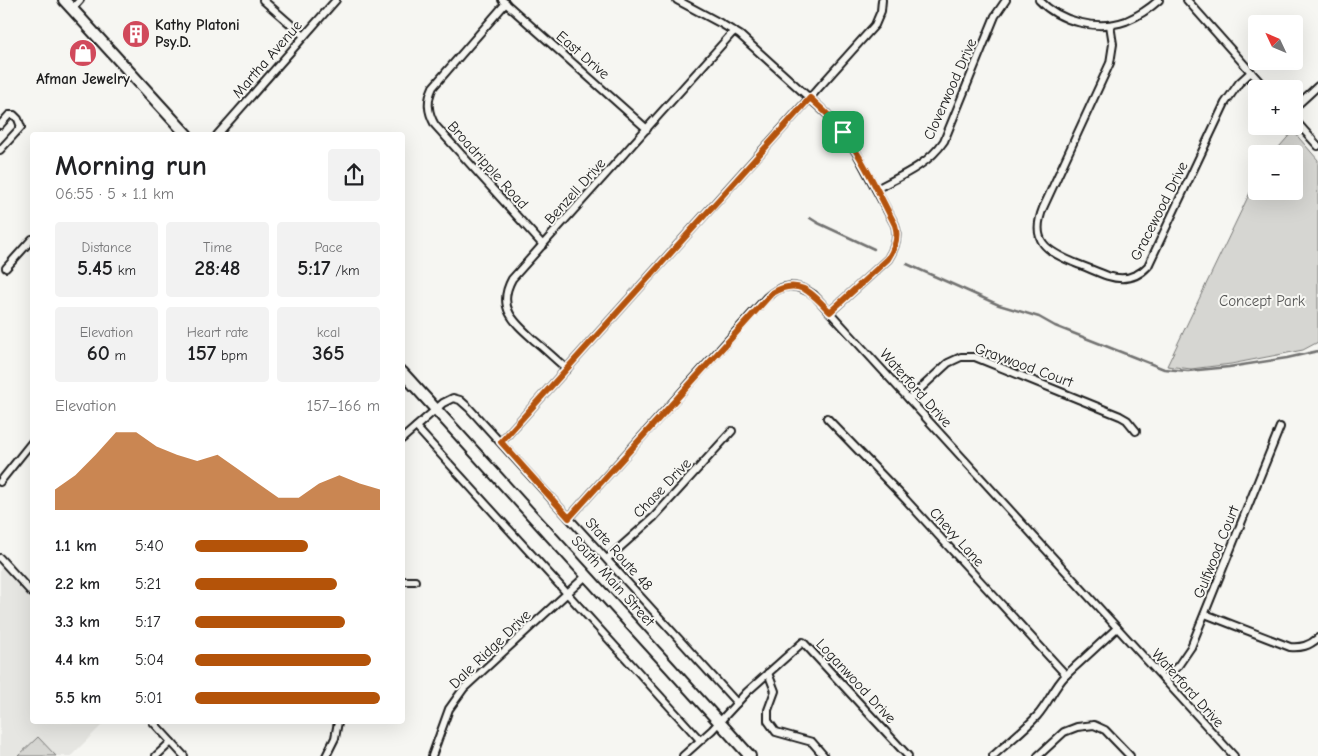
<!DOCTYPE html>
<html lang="en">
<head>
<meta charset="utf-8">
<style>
  :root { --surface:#fff; --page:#f2f2f2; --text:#202124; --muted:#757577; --accent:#b45309 }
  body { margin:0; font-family:"Comic Neue",sans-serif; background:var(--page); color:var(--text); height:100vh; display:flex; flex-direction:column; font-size:19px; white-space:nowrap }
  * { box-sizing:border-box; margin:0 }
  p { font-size:16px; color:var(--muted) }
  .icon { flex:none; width:28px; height:28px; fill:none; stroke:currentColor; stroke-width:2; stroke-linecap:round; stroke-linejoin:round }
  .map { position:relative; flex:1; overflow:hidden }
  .drawer { position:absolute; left:30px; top:132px; width:375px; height:592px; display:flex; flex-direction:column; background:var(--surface); border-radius:5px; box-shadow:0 5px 20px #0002 }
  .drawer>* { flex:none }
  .needle { width:32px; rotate:314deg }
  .tools { position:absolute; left:1248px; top:15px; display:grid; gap:10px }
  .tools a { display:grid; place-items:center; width:55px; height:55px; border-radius:5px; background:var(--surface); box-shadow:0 5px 20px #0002; font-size:25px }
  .pin { position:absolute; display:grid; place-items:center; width:42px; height:42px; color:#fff; margin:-21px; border-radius:10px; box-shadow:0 2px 8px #0006 }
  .round { display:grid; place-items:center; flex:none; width:52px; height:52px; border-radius:5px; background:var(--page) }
  .summary { display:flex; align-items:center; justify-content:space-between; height:85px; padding:0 25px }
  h1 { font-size:28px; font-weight:700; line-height:38px }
  .figures { display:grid; grid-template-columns:repeat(3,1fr); gap:8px; height:85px; padding:5px 25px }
  .figures div { display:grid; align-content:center; border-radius:5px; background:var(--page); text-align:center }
  .figures b { font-size:21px; font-weight:700 }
  .figures small { font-size:14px; font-weight:400 }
  .figures p { font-size:14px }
  .chart { height:140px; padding:10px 25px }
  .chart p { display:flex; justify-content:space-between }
  .chart svg { width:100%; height:90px; margin-top:5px; fill:var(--accent); opacity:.7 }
  ul { padding:0 25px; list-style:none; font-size:16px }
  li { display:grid; grid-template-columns:80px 60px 1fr; align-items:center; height:38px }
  li i { height:12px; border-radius:6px; background:var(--accent) }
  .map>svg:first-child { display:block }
  .built { fill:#e6e6e2 }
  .green { fill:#d6d6d2; stroke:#797977 }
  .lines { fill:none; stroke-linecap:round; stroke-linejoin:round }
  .stream { stroke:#727271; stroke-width:2.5 }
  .minor-casing { stroke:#1c1c1c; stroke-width:10 }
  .primary-casing { stroke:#1c1c1c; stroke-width:14 }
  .minor { stroke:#f6f6f2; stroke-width:6 }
  .primary { stroke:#f6f6f2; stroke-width:10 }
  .route-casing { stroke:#fff; stroke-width:10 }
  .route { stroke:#b45309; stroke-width:6 }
  .labels { text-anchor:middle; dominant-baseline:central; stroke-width:4; stroke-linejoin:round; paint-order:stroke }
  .poi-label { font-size:15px; font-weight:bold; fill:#1c1c1c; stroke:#f6f6f2; text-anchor:start }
  .street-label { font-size:15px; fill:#1c1c1c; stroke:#f6f6f2 }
  .park-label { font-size:15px; fill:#545453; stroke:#f6f6f2 }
</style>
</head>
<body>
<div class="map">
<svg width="1318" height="756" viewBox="0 0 1318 756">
  <rect width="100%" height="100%" fill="#f6f6f2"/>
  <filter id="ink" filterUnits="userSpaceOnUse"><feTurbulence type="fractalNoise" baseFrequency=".02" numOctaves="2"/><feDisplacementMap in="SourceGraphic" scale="10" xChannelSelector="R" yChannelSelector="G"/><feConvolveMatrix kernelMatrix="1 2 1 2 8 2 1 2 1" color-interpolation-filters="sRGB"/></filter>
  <g filter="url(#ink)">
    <!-- built -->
    <path class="built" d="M0 558 32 593V722L104 723 71 756H0Z"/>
    <!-- green -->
    <g class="green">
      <path d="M1293 131 1318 160V342L1303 350 1231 364 1191 369 1167 366 1256 180V191H1294V154H1273Z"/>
      <path d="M38 737 56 756H18Z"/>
    </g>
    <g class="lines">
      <!-- stream -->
      <g class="stream">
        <path d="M810 218 818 223 874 249"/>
        <path d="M907 264 999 305 1039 317 1055 326 1164 369 1188 371 1229 367 1287 358 1318 351"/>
      </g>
      <defs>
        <g id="minor">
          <path d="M263 0 304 36"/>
          <path d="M502 0 647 129"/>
          <path d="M677 0 720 23 740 35 827 114 843 132 856 152 895 225C899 237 895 248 888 259L830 312"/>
          <path d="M1039 0C1060 22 1097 31 1126 21 1138 16 1149 9 1159 0"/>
          <path d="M1187 0 1266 89"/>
          <path d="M506 3 433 87C427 100 427 111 435 125L543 245"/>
          <path d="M72 9 80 0"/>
          <path d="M1110 25 1113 44 1110 63 1043 208C1030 241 1046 251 1075 263 1086 267 1097 272 1108 276 1124 281 1137 278 1148 266L1225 103 1239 83 1251 72"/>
          <path d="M1294 108 1318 86"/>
          <path d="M1294 119 1318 146"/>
          <path d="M0 125 9 115H14L18 119 21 127 0 150"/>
          <path d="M217 135 336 0"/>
          <path d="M876 189C901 176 928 165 944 141L995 16 1006 0"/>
          <path d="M6 268 32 239"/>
          <path d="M567 369C556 360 546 350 535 341 515 323 496 308 512 279L734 31"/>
          <path d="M909 399 948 363 961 357H975L1120 416 1127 420 1136 431"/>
          <path d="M827 418 906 500 1066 675"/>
          <path d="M416 427 700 740"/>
          <path d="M402 439 443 403 453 398 460 400 469 408 737 703"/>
          <path d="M501 442 875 25 881 11 882 0"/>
          <path d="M0 482 32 442"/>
          <path d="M569 518 766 298C782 283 796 283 814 295L1234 756"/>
          <path d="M0 558 32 593"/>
          <path d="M607 559 654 517 732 431"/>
          <path d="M402 581H415"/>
          <path d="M1205 614 1290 647C1301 648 1309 646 1318 638"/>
          <path d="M768 673 775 691 768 710V721L776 732 812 742 824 756"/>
          <path d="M1164 679 1178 666 1191 647 1280 427"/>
          <path d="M153 722 184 756"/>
          <path d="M156 756 171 742"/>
          <path d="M326 756 335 738 338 722"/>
          <path d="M432 756 449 709 464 688 587 575"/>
          <path d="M683 756 712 730 747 692 803 642 908 756"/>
          <path d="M993 756C1007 743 1023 731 1037 716 1048 704 1054 687 1066 675L1117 628"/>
          <path d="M1038 756 1064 732 1077 727 1094 725 1105 730 1130 756"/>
        </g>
        <g id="primary">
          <path d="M64 0 187 135"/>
          <path d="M402 372 750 756"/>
        </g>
      </defs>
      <!-- minor casing -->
      <use href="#minor" class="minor-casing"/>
      <!-- primary casing -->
      <use href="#primary" class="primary-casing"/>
      <!-- minor -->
      <use href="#minor" class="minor"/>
      <!-- primary -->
      <use href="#primary" class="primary"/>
    </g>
  </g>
  <g class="lines" filter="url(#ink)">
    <defs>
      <path id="route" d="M810 98C822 109 834 119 843 132 864 160 879 194 895 225 899 237 895 248 888 259L830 312C812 293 799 277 772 293L569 518 501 442Z"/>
    </defs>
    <!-- route casing -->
    <use href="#route" class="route-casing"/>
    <!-- route -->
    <use href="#route" class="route"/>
  </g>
  <!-- icons -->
  <defs>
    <symbol id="building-disc" viewBox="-11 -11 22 22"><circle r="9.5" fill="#d1495b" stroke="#f6f6f2"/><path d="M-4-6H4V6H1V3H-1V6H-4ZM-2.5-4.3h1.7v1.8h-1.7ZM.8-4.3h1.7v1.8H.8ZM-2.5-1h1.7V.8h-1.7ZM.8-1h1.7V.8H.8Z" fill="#fff"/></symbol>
    <symbol id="shop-disc" viewBox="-11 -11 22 22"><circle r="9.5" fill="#d1495b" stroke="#f6f6f2"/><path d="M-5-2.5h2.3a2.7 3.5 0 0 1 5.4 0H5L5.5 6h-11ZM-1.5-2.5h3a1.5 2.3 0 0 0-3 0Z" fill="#fff"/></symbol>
  </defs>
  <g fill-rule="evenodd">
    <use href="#building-disc" x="120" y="18" width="32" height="32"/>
    <use href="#shop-disc" x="67" y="37" width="32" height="32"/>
  </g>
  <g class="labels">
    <!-- poi labels -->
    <g class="poi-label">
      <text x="155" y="25">Kathy Platoni<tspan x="155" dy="17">Psy.D.</tspan></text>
      <text x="83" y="79" text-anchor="middle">Afman Jewelry</text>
    </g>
    <!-- street labels -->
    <g class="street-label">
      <text transform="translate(583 55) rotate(41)">East Drive</text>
      <text transform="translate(267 59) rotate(-49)">Martha Avenue</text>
      <text transform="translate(950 89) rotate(-66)">Cloverwood Drive</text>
      <text transform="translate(488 165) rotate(48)">Broadripple Road</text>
      <text transform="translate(575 191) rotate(-48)">Benzell Drive</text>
      <text transform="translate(1159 211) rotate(-63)">Gracewood Drive</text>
      <text transform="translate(1024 365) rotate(20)">Graywood Court</text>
      <text transform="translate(916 388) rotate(48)">Waterford Drive</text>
      <text transform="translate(662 488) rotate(-46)">Chase Drive</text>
      <text transform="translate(957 537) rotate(48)">Chevy Lane</text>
      <text transform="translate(1216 552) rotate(-68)">Gulfwood Court</text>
      <text transform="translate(619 554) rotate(48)">State Route 48</text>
      <text transform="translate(613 581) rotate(48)">South Main Street</text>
      <text transform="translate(490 649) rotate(-44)">Dale Ridge Drive</text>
      <text transform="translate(856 681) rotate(47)">Loganwood Drive</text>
      <text transform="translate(1188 688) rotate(48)">Waterford Drive</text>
    </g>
    <!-- park labels -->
    <g class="park-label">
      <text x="1262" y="301">Concept Park</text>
    </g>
  </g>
</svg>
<div class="tools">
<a><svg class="needle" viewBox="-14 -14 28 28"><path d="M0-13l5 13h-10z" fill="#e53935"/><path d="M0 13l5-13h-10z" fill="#757577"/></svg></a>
<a>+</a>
<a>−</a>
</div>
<div class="pin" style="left:843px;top:132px;background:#1e9e55"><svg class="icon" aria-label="arrive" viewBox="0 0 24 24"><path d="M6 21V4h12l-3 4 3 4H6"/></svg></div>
<section class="drawer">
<div class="summary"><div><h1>Morning run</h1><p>06:55 · 5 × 1.1 km</p></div><a class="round"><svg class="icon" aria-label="share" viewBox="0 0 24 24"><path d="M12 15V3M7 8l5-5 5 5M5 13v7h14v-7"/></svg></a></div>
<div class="figures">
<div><p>Distance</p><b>5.45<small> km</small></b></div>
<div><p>Time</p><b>28:48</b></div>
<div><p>Pace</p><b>5:17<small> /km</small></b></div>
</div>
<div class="figures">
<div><p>Elevation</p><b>60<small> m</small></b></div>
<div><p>Heart rate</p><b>157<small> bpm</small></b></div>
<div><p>kcal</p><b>365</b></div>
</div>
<div class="chart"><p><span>Elevation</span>157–166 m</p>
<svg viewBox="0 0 160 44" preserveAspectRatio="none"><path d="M0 44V34L10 27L20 17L30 6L40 6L50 13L60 17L70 20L80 17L90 24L100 31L110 38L120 38L130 31L140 27L150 31L160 34V44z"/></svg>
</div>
<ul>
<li><b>1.1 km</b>5:40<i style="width:61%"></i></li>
<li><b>2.2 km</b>5:21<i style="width:77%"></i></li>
<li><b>3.3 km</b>5:17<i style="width:81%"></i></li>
<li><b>4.4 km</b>5:04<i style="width:95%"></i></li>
<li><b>5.5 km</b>5:01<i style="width:100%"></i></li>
</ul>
</section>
</div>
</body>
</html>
